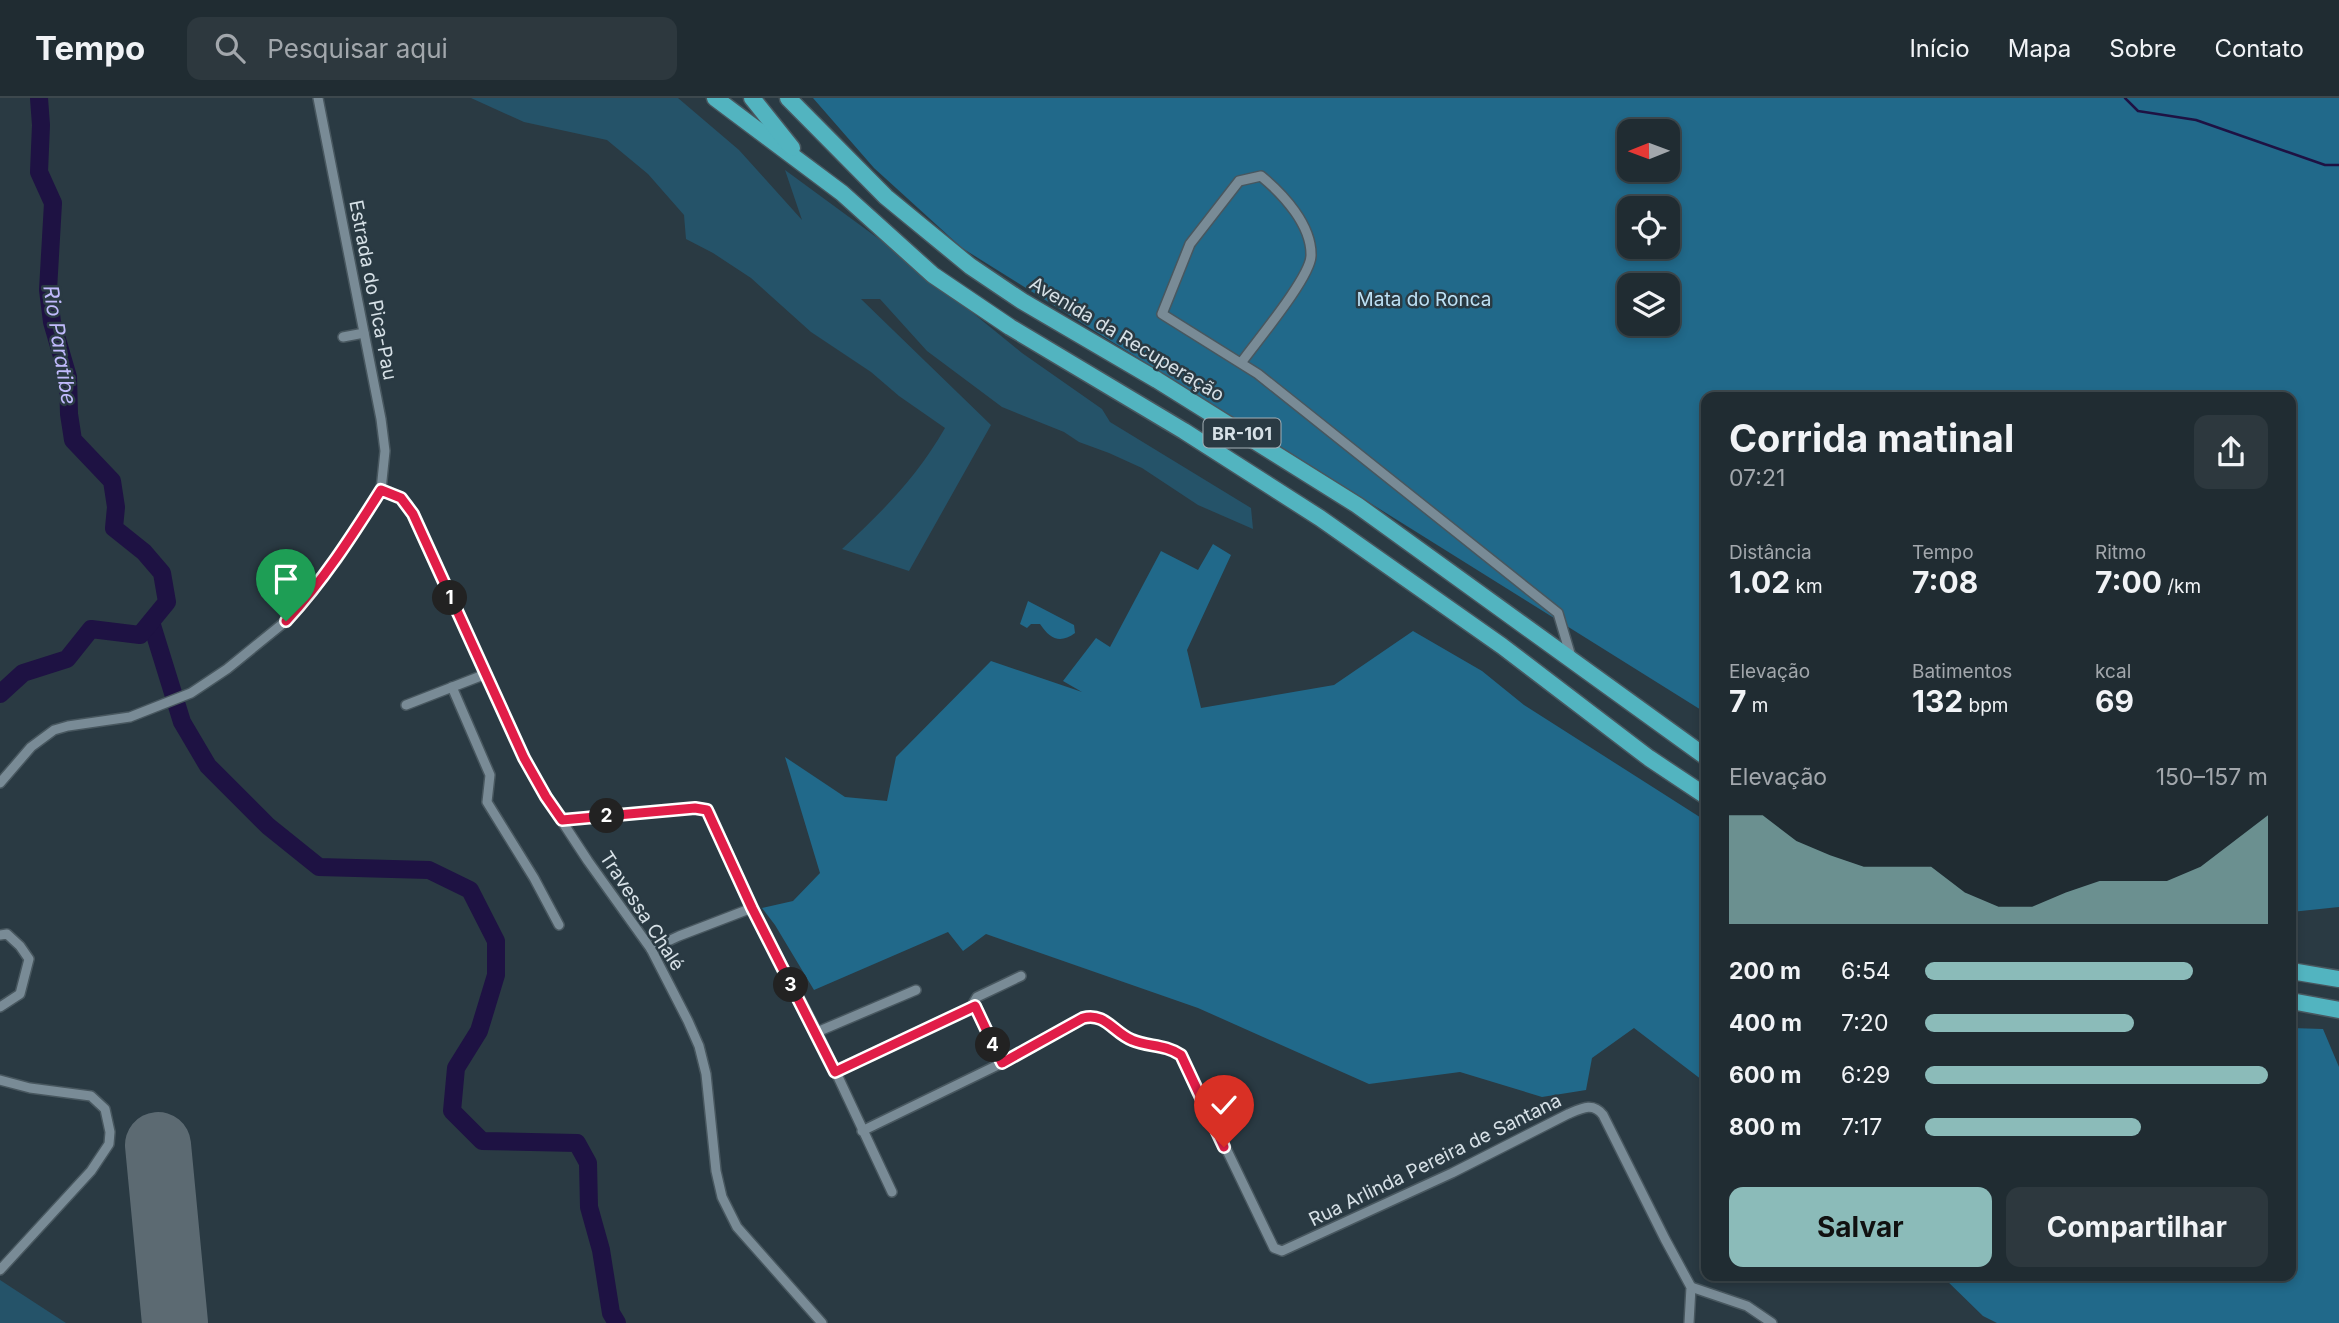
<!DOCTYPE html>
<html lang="pt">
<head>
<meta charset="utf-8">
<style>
  :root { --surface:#202c32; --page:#2d383e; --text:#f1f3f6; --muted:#a2a7ac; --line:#3d484d; --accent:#8bbbb9 }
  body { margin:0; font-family:Inter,sans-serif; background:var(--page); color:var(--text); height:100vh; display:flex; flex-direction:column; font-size:26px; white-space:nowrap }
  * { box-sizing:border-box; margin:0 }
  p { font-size:23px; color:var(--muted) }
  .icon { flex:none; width:38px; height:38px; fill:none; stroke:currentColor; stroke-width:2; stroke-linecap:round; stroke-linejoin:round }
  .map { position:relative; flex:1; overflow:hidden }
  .drawer { position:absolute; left:1701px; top:294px; width:595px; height:889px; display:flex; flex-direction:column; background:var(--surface); border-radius:14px; box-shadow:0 4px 10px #0003,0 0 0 2px var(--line) }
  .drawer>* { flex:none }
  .needle { width:46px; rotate:269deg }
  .tools { position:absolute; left:1617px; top:21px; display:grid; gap:14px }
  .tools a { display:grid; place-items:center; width:63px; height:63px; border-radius:14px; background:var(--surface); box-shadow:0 4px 10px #0003,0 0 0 2px var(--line); font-size:35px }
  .pin { position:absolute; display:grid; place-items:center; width:60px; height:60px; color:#fff; margin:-72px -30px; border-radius:50% 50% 50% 0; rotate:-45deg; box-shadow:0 0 7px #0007 }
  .pin .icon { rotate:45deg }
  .km { position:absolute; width:35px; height:35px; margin:-18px; border-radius:50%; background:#222; color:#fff; font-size:19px; line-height:35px; text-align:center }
  .round { display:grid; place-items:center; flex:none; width:74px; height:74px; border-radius:14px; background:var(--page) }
  .overview { display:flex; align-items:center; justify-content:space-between; height:119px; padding:0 28px }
  h1 { font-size:38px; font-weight:700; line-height:52px }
  .metrics { display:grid; grid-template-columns:repeat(3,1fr); gap:10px; height:119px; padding:7px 28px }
  .metrics div { display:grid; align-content:center }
  .metrics b { font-size:30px; font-weight:700 }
  .metrics small { font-size:19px; font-weight:400 }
  .metrics p { font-size:19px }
  .chart { height:196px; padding:14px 28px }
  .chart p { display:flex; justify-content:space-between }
  .chart svg { width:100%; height:126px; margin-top:7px; fill:var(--accent); opacity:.7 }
  .action { display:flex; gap:14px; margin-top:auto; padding:14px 28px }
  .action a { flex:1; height:80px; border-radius:14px; background:var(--accent); color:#111; font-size:28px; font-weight:700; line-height:80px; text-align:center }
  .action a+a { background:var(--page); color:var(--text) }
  ul { padding:0 28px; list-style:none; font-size:23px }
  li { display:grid; grid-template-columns:112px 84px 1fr; align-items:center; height:52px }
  li i { height:18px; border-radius:9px; background:var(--accent) }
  header { display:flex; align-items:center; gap:42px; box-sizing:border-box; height:98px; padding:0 35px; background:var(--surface); border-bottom:2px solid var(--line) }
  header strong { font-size:33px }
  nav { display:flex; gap:38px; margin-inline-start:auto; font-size:24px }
  .search { width:490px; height:63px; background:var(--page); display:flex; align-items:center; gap:18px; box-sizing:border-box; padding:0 24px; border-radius:14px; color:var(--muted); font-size:26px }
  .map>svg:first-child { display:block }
  .green { fill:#255369 }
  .forest { fill:#21698a; fill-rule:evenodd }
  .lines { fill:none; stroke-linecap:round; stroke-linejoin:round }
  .stream { stroke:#1e1243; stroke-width:2.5 }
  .river { stroke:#1e1243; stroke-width:18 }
  .runway { stroke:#5c6a72; stroke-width:66 }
  .minor-casing { stroke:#48575f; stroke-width:12 }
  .trunk-casing { stroke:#48575f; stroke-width:19 }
  .minor { stroke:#798b96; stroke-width:9 }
  .trunk { stroke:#52b4c0; stroke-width:16 }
  .route-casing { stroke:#fff; stroke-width:14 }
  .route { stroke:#e11d48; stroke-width:9 }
  .labels { text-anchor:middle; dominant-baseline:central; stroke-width:5; stroke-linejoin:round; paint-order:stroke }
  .shield { fill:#2a3a43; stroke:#a3afb6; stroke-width:2 }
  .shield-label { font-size:18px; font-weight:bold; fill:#d7e1e7 }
  .street-label { font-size:19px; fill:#d7e1e7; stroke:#2a3a43 }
  .park-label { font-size:19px; fill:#bde1f5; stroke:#2a3a43 }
  .water-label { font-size:21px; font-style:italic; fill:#c0bafc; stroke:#2a3a43 }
</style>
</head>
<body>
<header>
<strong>Tempo</strong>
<div class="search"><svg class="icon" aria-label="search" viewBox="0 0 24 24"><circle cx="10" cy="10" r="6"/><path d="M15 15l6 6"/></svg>Pesquisar aqui</div>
<nav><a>Início</a><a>Mapa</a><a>Sobre</a><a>Contato</a></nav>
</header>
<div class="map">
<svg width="2339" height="1225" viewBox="0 0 2339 1225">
  <rect width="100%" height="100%" fill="#2a3a43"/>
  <!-- green -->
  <g class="green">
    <path d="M471 0H678L739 52 802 122 785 72 909 163 1022 255 1102 311 1110 324 1251 410 1253 431 1198 407 1142 370 1109 355 1079 344 1064 334 1002 309 927 253 880 201H861L991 327 909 473 842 451C884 412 916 380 945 330L899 298 871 274 811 234 751 180 713 155 686 141 684 117 648 76 607 42 524 24Z"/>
    <path d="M0 1182 66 1225H0Z"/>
  </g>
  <!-- forest -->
  <g class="forest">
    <path d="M813 0H2339V809L2291 814V299H1706V615L962 150 874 70ZM1629 33H1668V72H1629ZM1629 110H1668V149H1629ZM1629 187H1668V226H1629Z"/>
    <path d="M1213 446 1231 457 1187 552 1201 610 1334 587 1413 533 1482 573 1524 607 1706 723V985L1634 930 1592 960 1586 992 1542 999 1460 974 1369 986 1198 910 986 836 963 853 948 834 814 892 775 827 762 810 793 803 820 775 785 659 845 699 887 703 896 659 991 563 1082 594 1063 583 1096 540 1110 549 1161 453 1198 472Z"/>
    <path d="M1028 503 1074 527 1075 535C1060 546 1050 541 1040 526H1031L1027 530 1020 526Z"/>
    <path d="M2291 930 2323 931 2339 969V1225H1997L1983 1218 1942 1178H2291Z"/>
  </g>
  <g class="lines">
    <!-- stream -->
    <path class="stream" d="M2125 0 2138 13 2196 22 2325 67H2339"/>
    <!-- river -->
    <g class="river">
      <path d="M151 524 182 624 208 668 268 728 319 769 429 772 470 792 496 843V877L479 933 456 970 452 1013 482 1043 577 1045 588 1065 589 1109 601 1152 611 1215 617 1225"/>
      <path d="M0 596 23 575 67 561 91 531 140 537 167 504 162 475 144 454 114 430 116 409 112 383 73 342 69 316 68 279 52 224 48 192 53 105 39 74 41 27 39 0"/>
    </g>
    <!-- runway -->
    <path class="runway" d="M158 1047 175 1225"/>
    <defs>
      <g id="minor">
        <path d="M343 239 364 235"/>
        <path d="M1241 265C1256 244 1310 180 1311 158 1312 127 1283 96 1261 78L1239 83 1190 146 1162 216 1258 276 1558 515 1572 562"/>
        <path d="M381 392 401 400 408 407 524 660 546 699 588 763 651 851 688 923 699 948 706 976 716 1073 722 1099 737 1129 822 1225"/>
        <path d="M452 589 490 677 487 704 534 780 559 827"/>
        <path d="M406 607 486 576"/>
        <path d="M0 685 31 649 54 632 68 628 130 619 191 595 227 571 286 523 336 463 381 392 385 353 381 321 318 0"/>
        <path d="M562 722 695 710H702L710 715 752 810 817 934 892 1094"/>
        <path d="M0 837 7 836 20 848 29 861 20 896 0 909"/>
        <path d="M651 851 679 838 752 810"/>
        <path d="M817 934 916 892"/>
        <path d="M1002 965 974 904 977 899 1021 878"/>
        <path d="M835 973 975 908"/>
        <path d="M0 982 30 990 91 998 105 1011 110 1034 109 1046 91 1073 0 1172"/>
        <path d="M862 1033 1002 965 1083 920C1105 914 1114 935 1132 942 1148 949 1165 946 1181 957L1274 1150 1282 1153 1452 1075 1568 1016C1582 1010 1593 1004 1603 1017L1665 1141 1691 1189 1689 1225"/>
        <path d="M1691 1189 1747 1208 1772 1225"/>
      </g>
      <g id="trunk">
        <path d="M715 0 842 95 933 177 1010 229 1184 333 1320 420 1502 548 1649 660 1706 698"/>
        <path d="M752 0 792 50"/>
        <path d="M788 0 886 99 970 168 1022 203 1157 282 1357 407 1706 659"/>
        <path d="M2291 873 2339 881"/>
        <path d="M2291 903 2339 912"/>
      </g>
    </defs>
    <!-- minor casing -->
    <use href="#minor" class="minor-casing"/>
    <!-- trunk casing -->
    <use href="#trunk" class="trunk-casing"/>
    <!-- minor -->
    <use href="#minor" class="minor"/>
    <!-- trunk -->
    <use href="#trunk" class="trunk"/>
  </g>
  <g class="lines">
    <defs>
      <path id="route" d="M286 523C323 483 352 438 381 392L401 400 413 416 524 660 546 699 562 722 695 710 707 712 752 810 835 974 975 908 1002 965 1083 920C1105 914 1114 935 1132 942 1148 949 1165 946 1181 957L1224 1049"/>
    </defs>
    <!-- route casing -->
    <use href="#route" class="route-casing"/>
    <!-- route -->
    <use href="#route" class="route"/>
  </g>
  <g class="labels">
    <!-- shield labels -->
    <rect class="shield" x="1203.5" y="320.5" width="77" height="29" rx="5"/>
    <g class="shield-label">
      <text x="1242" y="335">BR-101</text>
    </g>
    <!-- street labels -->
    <g class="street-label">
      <text transform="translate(373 192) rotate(79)">Estrada do Pica-Pau</text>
      <text transform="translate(1127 241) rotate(31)">Avenida da Recuperação</text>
      <text transform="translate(642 813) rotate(57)">Travessa Chalé</text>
      <text transform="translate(1435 1062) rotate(-26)">Rua Arlinda Pereira de Santana</text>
    </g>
    <!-- park labels -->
    <g class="park-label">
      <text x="1424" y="201">Mata do Ronca</text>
    </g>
    <!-- water labels -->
    <g class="water-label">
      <text transform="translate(60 247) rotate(81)">Rio Paratibe</text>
    </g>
  </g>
</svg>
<div class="tools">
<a><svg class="needle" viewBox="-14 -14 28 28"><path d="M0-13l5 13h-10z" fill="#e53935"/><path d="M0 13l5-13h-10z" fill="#a2a7ac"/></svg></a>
<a><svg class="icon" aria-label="locate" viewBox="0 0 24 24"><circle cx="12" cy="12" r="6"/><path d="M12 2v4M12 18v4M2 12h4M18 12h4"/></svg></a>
<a><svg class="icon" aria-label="layers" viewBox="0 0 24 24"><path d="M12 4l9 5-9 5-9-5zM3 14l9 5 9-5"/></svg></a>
</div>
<div class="pin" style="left:286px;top:523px;background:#1e9e55"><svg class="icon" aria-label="arrive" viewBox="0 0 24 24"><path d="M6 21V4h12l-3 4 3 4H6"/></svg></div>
<div class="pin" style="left:1224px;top:1049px;background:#d93025"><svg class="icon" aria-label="check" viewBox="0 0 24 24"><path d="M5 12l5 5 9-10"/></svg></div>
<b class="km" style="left:450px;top:500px">1</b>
<b class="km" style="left:607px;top:718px">2</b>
<b class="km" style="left:791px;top:887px">3</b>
<b class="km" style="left:993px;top:947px">4</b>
<section class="drawer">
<div class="overview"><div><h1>Corrida matinal</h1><p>07:21</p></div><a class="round"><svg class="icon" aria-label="share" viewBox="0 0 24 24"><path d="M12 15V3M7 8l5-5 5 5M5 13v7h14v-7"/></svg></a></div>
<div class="metrics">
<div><p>Distância</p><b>1.02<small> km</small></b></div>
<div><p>Tempo</p><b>7:08</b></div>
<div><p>Ritmo</p><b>7:00<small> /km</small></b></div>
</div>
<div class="metrics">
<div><p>Elevação</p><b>7<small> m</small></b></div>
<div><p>Batimentos</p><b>132<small> bpm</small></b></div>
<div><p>kcal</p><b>69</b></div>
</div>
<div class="chart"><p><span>Elevação</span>150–157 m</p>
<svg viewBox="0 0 160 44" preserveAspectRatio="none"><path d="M0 44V6L10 6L20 15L30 20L40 24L50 24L60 24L70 33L80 38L90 38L100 33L110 29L120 29L130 29L140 24L150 15L160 6V44z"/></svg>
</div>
<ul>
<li><b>200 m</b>6:54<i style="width:78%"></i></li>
<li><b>400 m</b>7:20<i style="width:61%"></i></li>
<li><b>600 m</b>6:29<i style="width:100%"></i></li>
<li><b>800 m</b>7:17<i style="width:63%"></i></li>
</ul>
<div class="action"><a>Salvar</a><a>Compartilhar</a></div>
</section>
</div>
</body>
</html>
